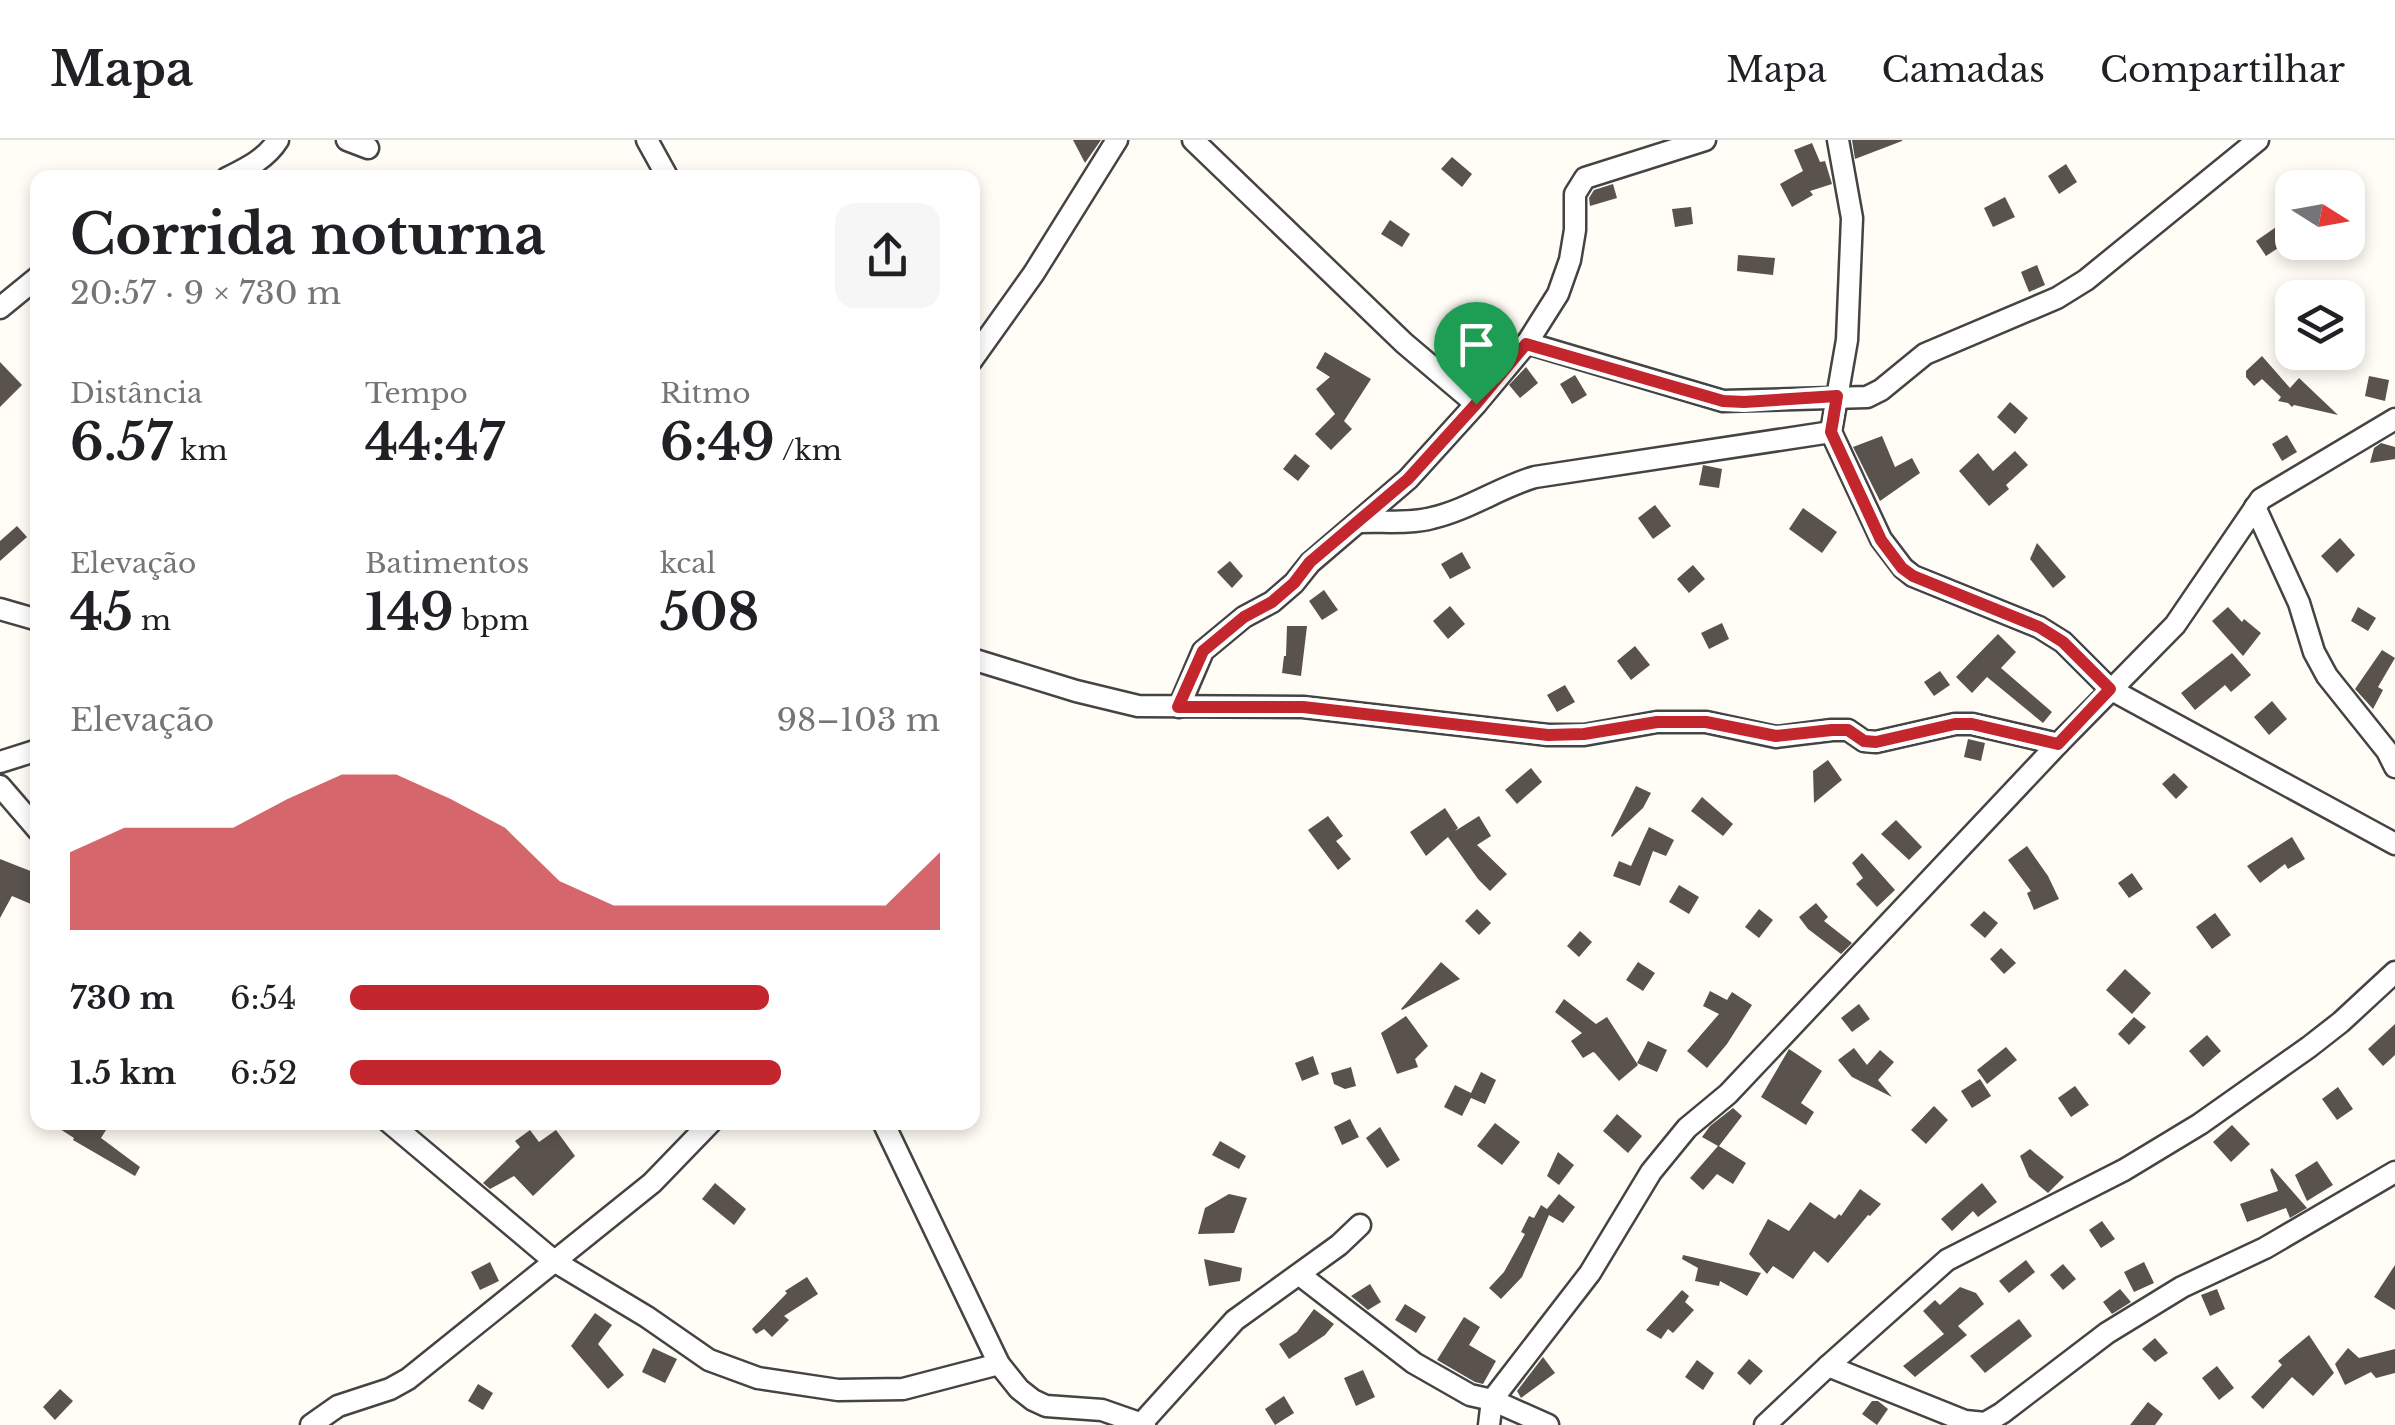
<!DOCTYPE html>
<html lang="pt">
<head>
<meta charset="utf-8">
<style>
  :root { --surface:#fff; --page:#f6f6f6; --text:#202124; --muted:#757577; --line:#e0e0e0; --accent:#c4262e }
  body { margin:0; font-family:"Libre Baskerville",serif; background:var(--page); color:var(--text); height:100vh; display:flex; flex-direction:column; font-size:38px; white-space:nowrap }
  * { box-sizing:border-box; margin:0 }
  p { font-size:32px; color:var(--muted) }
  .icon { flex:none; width:55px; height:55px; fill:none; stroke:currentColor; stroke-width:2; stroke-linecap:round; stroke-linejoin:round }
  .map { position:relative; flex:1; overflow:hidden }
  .side { position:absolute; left:30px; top:30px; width:950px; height:960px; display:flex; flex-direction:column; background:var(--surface); border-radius:20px; box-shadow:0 5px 15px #0003 }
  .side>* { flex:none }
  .needle { width:65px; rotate:101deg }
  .buttons { position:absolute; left:2275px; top:30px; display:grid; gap:20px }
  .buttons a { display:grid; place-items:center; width:90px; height:90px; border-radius:20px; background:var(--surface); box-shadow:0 5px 15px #0003; font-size:50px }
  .pin { position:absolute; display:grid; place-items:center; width:85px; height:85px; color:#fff; margin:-102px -42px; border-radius:50% 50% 50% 0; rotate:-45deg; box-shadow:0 0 10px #0007 }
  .pin .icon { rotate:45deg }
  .round { display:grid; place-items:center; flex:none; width:105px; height:105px; border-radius:20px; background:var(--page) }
  .headline { display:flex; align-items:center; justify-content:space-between; height:170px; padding:0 40px }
  h1 { font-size:55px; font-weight:700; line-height:75px }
  .stats { display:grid; grid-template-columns:repeat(3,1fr); gap:15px; height:170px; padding:10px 40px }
  .stats div { display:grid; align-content:center }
  .stats b { font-size:50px; font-weight:700 }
  .stats small { font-size:28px; font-weight:400 }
  .stats p { font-size:28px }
  .chart { height:280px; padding:20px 40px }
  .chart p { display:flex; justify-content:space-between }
  .chart svg { width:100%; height:180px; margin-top:10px; fill:var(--accent); opacity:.7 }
  ul { padding:0 40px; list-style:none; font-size:32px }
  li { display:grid; grid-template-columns:160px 120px 1fr; align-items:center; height:75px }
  li i { height:25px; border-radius:12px; background:var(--accent) }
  header { display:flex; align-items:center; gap:60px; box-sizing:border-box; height:140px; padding:0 50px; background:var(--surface); border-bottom:2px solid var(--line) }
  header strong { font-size:48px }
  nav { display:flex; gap:55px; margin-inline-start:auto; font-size:35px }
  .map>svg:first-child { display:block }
  .building { fill:#5a524d }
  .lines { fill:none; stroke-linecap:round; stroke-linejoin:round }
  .minor-casing { stroke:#444; stroke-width:25 }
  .minor { stroke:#fff; stroke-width:20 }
  .route-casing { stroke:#fff; stroke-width:20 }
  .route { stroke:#c4262e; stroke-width:12 }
</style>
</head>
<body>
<header>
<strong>Mapa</strong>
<nav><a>Mapa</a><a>Camadas</a><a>Compartilhar</a></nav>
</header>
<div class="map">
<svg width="2395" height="1285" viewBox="0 0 2395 1285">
  <rect width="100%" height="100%" fill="#fffdf5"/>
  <!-- building -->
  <g class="building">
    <path d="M1073 0H1101L1085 23Z"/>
    <path d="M1852 0H1902V1L1855 19Z"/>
    <path d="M1812 3 1820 22 1825 21 1832 44 1810 51 1813 55 1792 67 1780 44 1803 31 1794 10Z"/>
    <path d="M1452 17 1472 34 1462 47 1441 29Z"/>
    <path d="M2066 24 2077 42 2059 54 2048 36Z"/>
    <path d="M1613 44 1617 58 1590 66 1589 58 1594 50Z"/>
    <path d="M2005 57 2015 77 1993 87 1984 68Z"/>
    <path d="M1691 67 1693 84 1675 87 1672 69Z"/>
    <path d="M2292 76V99L2266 116 2256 101Z"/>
    <path d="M1390 80 1410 94 1402 107 1381 94Z"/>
    <path d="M1738 115 1775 118 1773 135 1737 131Z"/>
    <path d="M2037 125 2045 145 2029 152 2021 132Z"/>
    <path d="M1325 212 1371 239 1344 281 1352 289 1331 310 1315 294 1335 274 1316 249 1330 237 1316 228Z"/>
    <path d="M2262 216 2290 248 2299 238 2338 275 2294 265 2292 267 2288 263 2278 261 2281 257 2262 239 2254 246 2246 237V231Z"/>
    <path d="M0 222 22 245 0 267Z"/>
    <path d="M1526 227 1538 243 1520 258 1509 245Z"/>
    <path d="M1575 235 1587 255 1572 264 1560 244Z"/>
    <path d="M2369 236 2389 240 2385 261 2365 256Z"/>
    <path d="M2010 262 2028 278 2015 294 1997 277Z"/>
    <path d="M2287 295 2297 312 2282 321 2272 304Z"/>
    <path d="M1882 296 1895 327 1912 318 1920 333 1880 361 1853 307Z"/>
    <path d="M2381 303 2395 307V319L2370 323 2374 308Z"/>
    <path d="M2015 311 2028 325 2006 345 2009 349 1989 366 1959 331 1978 313 1993 331Z"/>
    <path d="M1295 314 1310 326 1298 341 1283 329Z"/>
    <path d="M1703 325 1722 329 1719 348 1699 345Z"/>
    <path d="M1655 365 1671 386 1653 399 1638 378Z"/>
    <path d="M1803 368 1837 392 1822 413 1789 389Z"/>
    <path d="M17 386 27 397 0 421V401Z"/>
    <path d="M2340 398 2355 415 2337 433 2321 416Z"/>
    <path d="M2037 403 2066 437 2053 448 2030 419Z"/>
    <path d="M1462 412 1471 428 1450 439 1441 424Z"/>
    <path d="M1230 421 1243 436 1232 448 1217 432Z"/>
    <path d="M1693 425 1705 439 1689 453 1677 439Z"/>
    <path d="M1324 450 1338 470 1322 480 1309 461Z"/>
    <path d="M1450 466 1465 484 1448 499 1433 481Z"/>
    <path d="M2228 467 2242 482 2244 479 2261 493 2243 516 2212 481Z"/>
    <path d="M2358 467 2376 478 2368 491 2351 481Z"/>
    <path d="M1722 483 1729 499 1709 509 1701 493Z"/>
    <path d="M1287 486H1307L1301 536 1282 533 1284 516H1286Z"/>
    <path d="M1998 494 2016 512 2001 528 2052 572 2043 583 1987 537 1972 553 1956 537Z"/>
    <path d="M1635 506 1650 525 1631 540 1617 521Z"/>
    <path d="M2382 510 2395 518 2378 547 2383 550 2373 569 2355 549Z"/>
    <path d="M2232 513 2251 535 2231 552 2225 545 2195 570 2181 553Z"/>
    <path d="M1940 531 1950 545 1934 556 1924 542Z"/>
    <path d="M1565 545 1575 562 1557 572 1547 555Z"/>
    <path d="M2272 561 2287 579 2269 595 2254 577Z"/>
    <path d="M1968 599 1985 603 1981 621 1964 617Z"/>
    <path d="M1828 620 1842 640 1814 663 1813 631Z"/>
    <path d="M1531 628 1542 642 1517 664 1505 650Z"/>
    <path d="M2174 633 2188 647 2176 659 2162 644Z"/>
    <path d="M1636 646 1651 653 1643 668 1612 697 1611 696Z"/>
    <path d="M1702 657 1733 684 1723 696 1691 671Z"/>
    <path d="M1445 668 1458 688 1455 691 1479 676 1491 696 1477 705 1507 734 1490 751 1478 739 1448 697 1426 716 1410 692Z"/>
    <path d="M1328 676 1343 696 1336 701 1351 719 1338 730 1308 690Z"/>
    <path d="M1896 680 1922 707 1909 720 1881 694Z"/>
    <path d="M1649 687 1674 700 1666 716 1653 711 1640 746 1613 736 1619 721 1631 726Z"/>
    <path d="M2292 697 2305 719 2288 729 2285 724 2260 743 2247 726Z"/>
    <path d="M2027 706 2048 736 2059 759 2034 770 2027 753 2031 751 2008 720Z"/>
    <path d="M1862 713 1895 750 1877 767 1856 744 1863 738 1852 723Z"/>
    <path d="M0 719 38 734V767L12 756 0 778Z"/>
    <path d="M2132 733 2143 749 2129 758 2118 743Z"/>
    <path d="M1679 745 1699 757 1689 774 1669 762Z"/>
    <path d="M1816 763 1828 777 1824 781 1852 803 1841 814 1808 789 1799 777Z"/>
    <path d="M1477 769 1491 783 1479 795 1465 781Z"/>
    <path d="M1759 769 1773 780 1759 798 1745 787Z"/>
    <path d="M1984 771 1998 783 1985 798 1970 785Z"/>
    <path d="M2215 773 2231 795 2212 809 2196 787Z"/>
    <path d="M1580 791 1592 802 1579 817 1567 806Z"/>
    <path d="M2001 808 2016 823 2004 834 1990 819Z"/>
    <path d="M1441 822 1460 839 1402 870 1401 869Z"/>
    <path d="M1638 822 1655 833 1643 851 1626 840Z"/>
    <path d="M2125 829 2151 853 2132 874 2106 850Z"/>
    <path d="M1710 851 1727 860 1732 852 1752 865 1727 904 1707 928 1687 911 1719 874 1703 866Z"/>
    <path d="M1564 859 1596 884 1607 877 1638 925 1619 941 1595 913 1593 912 1583 918 1571 901 1582 893 1555 872Z"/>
    <path d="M1859 864 1870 879 1852 892 1841 878Z"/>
    <path d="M1406 876 1428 906 1415 919 1418 927 1397 934 1381 893Z"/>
    <path d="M2134 877 2146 887 2129 905 2118 894Z"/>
    <path d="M2395 884V915L2383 926 2368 909Z"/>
    <path d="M2207 895 2221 911 2203 927 2189 911Z"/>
    <path d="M1648 901 1667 910 1657 932 1637 923Z"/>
    <path d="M2006 907 2017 920 1987 944 1977 930Z"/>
    <path d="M1854 908 1867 925 1880 910 1894 922 1878 940 1892 957 1852 937 1838 920Z"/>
    <path d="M1789 909 1822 931 1801 963 1814 972 1806 985 1761 957Z"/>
    <path d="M1313 916 1319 934 1302 941 1295 923Z"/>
    <path d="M1351 927 1356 946 1345 949 1334 944 1331 933Z"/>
    <path d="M1481 932 1496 940 1485 964 1471 958 1462 976 1444 967 1455 945 1471 953Z"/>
    <path d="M1980 939 1991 956 1972 968 1961 951Z"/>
    <path d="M2075 946 2089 965 2071 977 2058 958Z"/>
    <path d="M2338 947 2353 969 2337 980 2322 959Z"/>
    <path d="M1934 966 1948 980 1926 1004 1911 990Z"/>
    <path d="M1733 968 1742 976 1719 1006 1746 1023 1733 1044 1717 1034 1703 1050 1690 1038 1718 1006 1702 997 1710 986Z"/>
    <path d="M1617 974 1642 996 1628 1013 1603 991Z"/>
    <path d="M1350 979 1359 997 1342 1005 1334 987Z"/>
    <path d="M49 982H111L101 998 140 1027 135 1036 73 1000 74 998Z"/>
    <path d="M1495 983 1520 1002 1502 1025 1477 1006Z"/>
    <path d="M2232 985 2250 1004 2231 1022 2213 1002Z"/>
    <path d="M1380 987 1400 1020 1387 1028 1366 998Z"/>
    <path d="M530 990 539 1002 556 990 575 1016 533 1056 514 1036 490 1049 483 1043 520 1007 515 1001Z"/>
    <path d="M1220 1001 1246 1016 1239 1029 1212 1015Z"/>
    <path d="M2030 1009 2064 1037 2048 1053 2029 1037 2020 1016Z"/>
    <path d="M1558 1012 1574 1025 1559 1045 1547 1036Z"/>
    <path d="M2317 1021 2333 1045 2307 1061 2295 1035Z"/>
    <path d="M2272 1028 2307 1068 2290 1078 2286 1068 2247 1082 2240 1064 2278 1051 2270 1030Z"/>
    <path d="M715 1043 746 1069 734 1085 702 1059Z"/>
    <path d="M1982 1043 1997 1062 1978 1077 1973 1071 1952 1091 1941 1079Z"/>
    <path d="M1860 1049 1881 1064 1870 1076 1868 1075 1828 1123 1814 1111 1793 1139 1773 1126 1767 1134 1749 1114 1768 1079 1789 1091 1810 1062 1835 1079 1839 1074 1841 1076Z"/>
    <path d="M1229 1054 1247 1058 1234 1093 1198 1094 1205 1068Z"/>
    <path d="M1559 1054 1575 1067 1563 1083 1549 1075 1522 1137 1501 1159 1489 1148 1504 1132 1525 1094 1521 1092 1529 1076 1534 1078 1541 1065 1547 1069Z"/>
    <path d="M2102 1081 2115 1099 2101 1108 2089 1090Z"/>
    <path d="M1683 1115 1761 1133 1747 1156 1720 1141 1719 1146 1695 1141 1698 1128 1682 1119Z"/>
    <path d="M1204 1119 1242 1128 1240 1141 1209 1146Z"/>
    <path d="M2026 1120 2035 1132 2009 1153 1999 1141Z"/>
    <path d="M490 1122 499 1141 480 1150 471 1132Z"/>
    <path d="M2144 1122 2154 1143 2134 1152 2124 1132Z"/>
    <path d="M2063 1124 2076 1139 2063 1150 2050 1135Z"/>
    <path d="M2395 1125V1170L2374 1157Z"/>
    <path d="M807 1137 818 1154 784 1176 789 1180 772 1197 764 1189 756 1194 752 1189 787 1153 785 1151Z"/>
    <path d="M1370 1144 1381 1162 1368 1170 1351 1156Z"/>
    <path d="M1960 1147 1976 1153 1984 1164 1958 1186 1967 1195 1915 1237 1903 1226 1944 1194 1923 1171 1935 1160 1940 1165Z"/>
    <path d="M2120 1149 2131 1162 2112 1174 2103 1162Z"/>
    <path d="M2217 1149 2225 1169 2210 1176 2201 1155Z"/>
    <path d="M1682 1150 1689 1156 1685 1162 1694 1170 1673 1193 1668 1189 1661 1199 1646 1190Z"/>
    <path d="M1405 1164 1426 1177 1416 1193 1395 1180Z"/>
    <path d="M1314 1169 1334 1184 1325 1195 1289 1219 1279 1204 1297 1192Z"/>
    <path d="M595 1173 612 1185 598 1204 624 1235 608 1249 571 1206Z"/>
    <path d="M1464 1177 1480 1187 1469 1205 1496 1221 1483 1244 1475 1242 1437 1220Z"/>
    <path d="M2019 1179 2032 1196 1985 1233 1970 1216Z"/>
    <path d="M2309 1195 2334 1233 2313 1256 2292 1237 2263 1269 2251 1257 2282 1225 2278 1221Z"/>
    <path d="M2155 1198 2168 1213 2155 1222 2142 1209Z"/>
    <path d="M653 1208 677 1219 665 1243 642 1232Z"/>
    <path d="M2348 1208 2359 1218 2395 1209V1233L2376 1238 2371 1232 2345 1245 2335 1224Z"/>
    <path d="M1543 1217 1555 1233 1521 1258 1517 1251Z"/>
    <path d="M1749 1219 1763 1231 1750 1245 1737 1233Z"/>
    <path d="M1697 1220 1714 1233 1703 1250 1685 1237Z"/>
    <path d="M2217 1226 2234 1248 2219 1260 2202 1238Z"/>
    <path d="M1363 1230 1375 1257 1356 1266 1344 1238Z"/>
    <path d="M478 1244 493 1253 483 1270 468 1261Z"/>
    <path d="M60 1249 73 1261 55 1280 43 1267Z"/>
    <path d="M1284 1256 1294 1273 1275 1285 1265 1269Z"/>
    <path d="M1872 1261H1878L1888 1269 1877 1285 1862 1274Z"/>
    <path d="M2148 1262 2163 1274 2155 1285H2130Z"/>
  </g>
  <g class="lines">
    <defs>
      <g id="minor">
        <path d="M347 0 368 8"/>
        <path d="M647 0 668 38"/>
        <path d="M1193 0 1404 203 1476 264"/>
        <path d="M1838 0 1852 78 1847 200 1831 292 1881 399 1903 428 1913 436 2039 487 2063 502 2110 549 2395 704"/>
        <path d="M227 38C247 28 266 19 278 0"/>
        <path d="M0 168 38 137"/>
        <path d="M1527 203 1723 261 1867 257 1881 250 1925 214 2057 158 2086 140 2258 0"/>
        <path d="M972 220 1034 133 1117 0"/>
        <path d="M2255 367 2299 463 2314 512 2327 536 2387 611 2395 627"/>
        <path d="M1360 382C1383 381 1410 384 1432 378 1468 370 1500 347 1535 337L1831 292"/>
        <path d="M0 469 38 480"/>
        <path d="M972 519 1076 551 1138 566 1303 567 1548 595H1584L1657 582H1706L1776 597 1832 590H1848L1864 601 1876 602 1955 584H1972L2058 604"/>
        <path d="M1179 567 1203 511 1244 477 1272 462 1294 443 1310 423 1408 339 1476 264 1527 203 1558 154 1570 120 1575 90V54L1585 38 1705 0"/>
        <path d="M0 622 38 610"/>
        <path d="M0 646 38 690"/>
        <path d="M389 982 554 1121 647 1177 709 1220 758 1238 838 1250 903 1249 999 1224"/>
        <path d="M883 982 999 1224 1019 1249 1033 1260 1046 1266 1102 1270 1145 1285"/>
        <path d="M1300 1135 1414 1223 1470 1255 1492 1260 1548 1285"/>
        <path d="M1828 1226 1965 1281 1985 1283 2002 1273 2107 1193 2182 1147 2265 1108 2395 1032"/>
        <path d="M1142 1283 1235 1180 1339 1105 1360 1085"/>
        <path d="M311 1285 338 1266 390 1249 408 1239 652 1043 711 982"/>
        <path d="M1489 1285 1492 1260 1590 1133 1651 1032 1687 988 1728 954 2058 604 2175 485 2261 359 2395 279"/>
        <path d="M1765 1285 1828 1226 1947 1120 2124 1030 2200 984 2309 907 2341 882 2395 832"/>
      </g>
    </defs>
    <!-- minor casing -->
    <use href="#minor" class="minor-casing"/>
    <!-- minor -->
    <use href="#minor" class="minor"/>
  </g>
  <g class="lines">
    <defs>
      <path id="route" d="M1526 204 1723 261 1744 262 1837 256 1831 292 1881 400 1902 428 1913 436 2039 487 2063 502 2110 549 2058 604 1972 584H1955L1876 602 1864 601 1848 590H1832L1776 596 1706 582H1657L1584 594 1548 595 1303 567H1178L1203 511 1244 477 1272 462 1294 443 1310 422 1408 339 1476 264Z"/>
    </defs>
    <!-- route casing -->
    <use href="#route" class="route-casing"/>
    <!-- route -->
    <use href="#route" class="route"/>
  </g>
</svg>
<div class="buttons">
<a><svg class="needle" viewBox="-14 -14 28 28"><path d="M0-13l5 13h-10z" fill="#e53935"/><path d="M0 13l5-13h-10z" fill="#757577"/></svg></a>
<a><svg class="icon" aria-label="layers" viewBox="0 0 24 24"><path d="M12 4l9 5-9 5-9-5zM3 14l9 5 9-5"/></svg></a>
</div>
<div class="pin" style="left:1476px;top:264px;background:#1e9e55"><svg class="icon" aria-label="arrive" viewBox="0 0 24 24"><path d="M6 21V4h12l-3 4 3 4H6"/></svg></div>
<section class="side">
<div class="headline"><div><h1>Corrida noturna</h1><p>20:57 · 9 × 730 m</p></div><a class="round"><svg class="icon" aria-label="share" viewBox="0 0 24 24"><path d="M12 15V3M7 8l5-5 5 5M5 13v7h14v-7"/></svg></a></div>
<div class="stats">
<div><p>Distância</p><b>6.57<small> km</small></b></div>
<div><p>Tempo</p><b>44:47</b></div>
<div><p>Ritmo</p><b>6:49<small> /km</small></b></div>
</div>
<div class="stats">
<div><p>Elevação</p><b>45<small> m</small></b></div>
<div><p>Batimentos</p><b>149<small> bpm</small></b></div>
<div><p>kcal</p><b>508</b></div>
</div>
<div class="chart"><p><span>Elevação</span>98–103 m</p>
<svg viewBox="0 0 160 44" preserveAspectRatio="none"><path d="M0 44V25L10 19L20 19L30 19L40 12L50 6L60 6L70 12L80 19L90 32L100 38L110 38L120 38L130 38L140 38L150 38L160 25V44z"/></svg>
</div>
<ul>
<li><b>730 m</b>6:54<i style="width:71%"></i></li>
<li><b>1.5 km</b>6:52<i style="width:73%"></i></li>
</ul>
</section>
</div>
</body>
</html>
